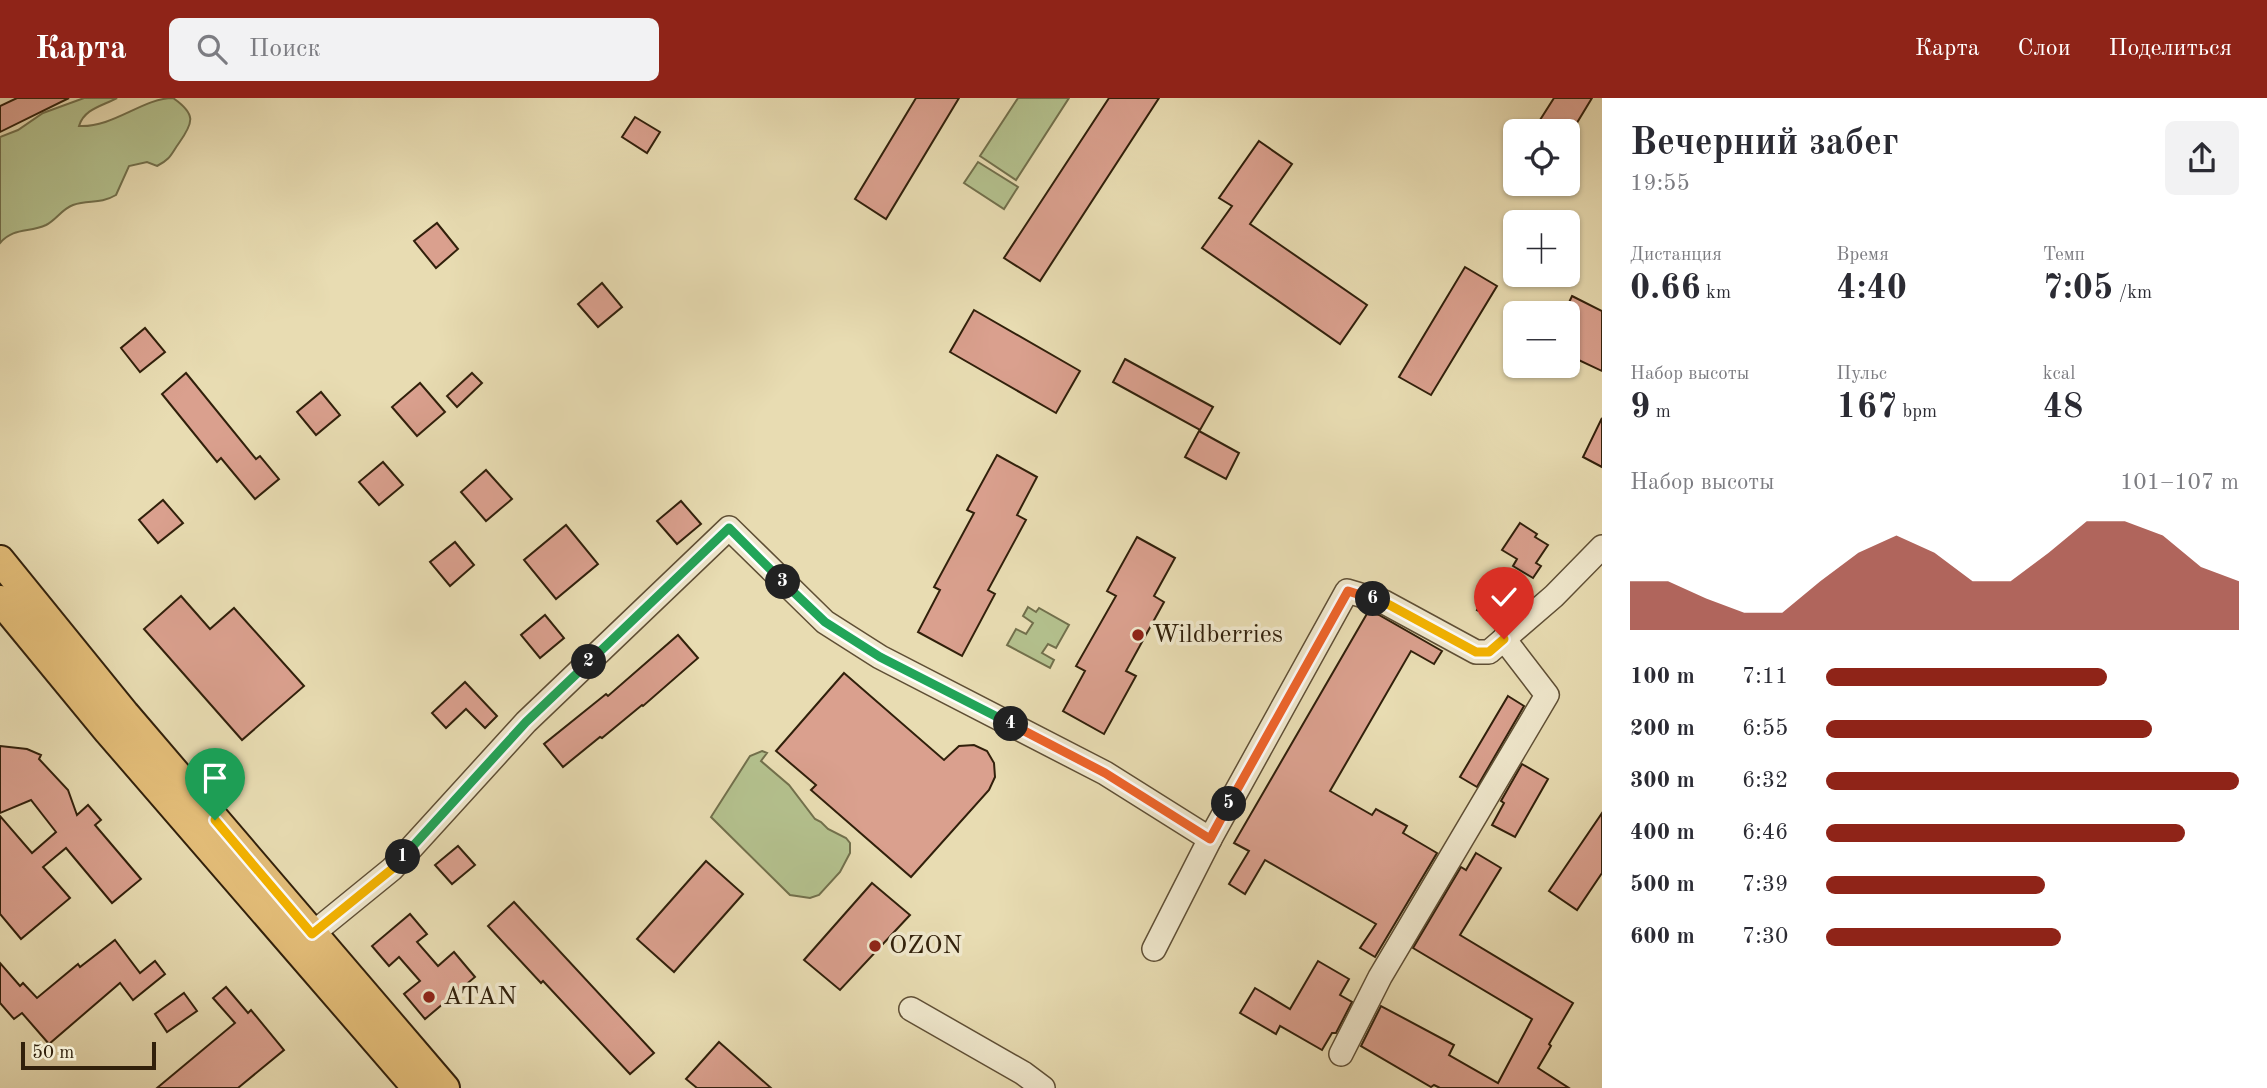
<!DOCTYPE html>
<html lang="ru">
<head>
<meta charset="utf-8">
<style>
  :root { --surface:#fff; --page:#f2f2f3; --text:#2b2b33; --muted:#7c7c81; --accent:#8f2418 }
  body { margin:0; font-family:"Old Standard TT",serif; background:var(--page); color:var(--text); height:100vh; display:flex; flex-direction:column; font-size:26px; white-space:nowrap }
  * { box-sizing:border-box; margin:0 }
  p { font-size:23px; color:var(--muted) }
  .icon { flex:none; width:38px; height:38px; fill:none; stroke:currentColor; stroke-width:2; stroke-linecap:round; stroke-linejoin:round }
  .map { position:relative; flex:1; overflow:hidden }
  .details { display:flex; flex-direction:column; background:var(--surface); width:665px }
  .details>* { flex:none }
  .buttons { position:absolute; left:1503px; top:21px; display:grid; gap:14px }
  .buttons a { display:grid; place-items:center; width:77px; height:77px; border-radius:10px; background:var(--surface); box-shadow:0 2px 5px #0004; font-size:35px }
  .scale { position:absolute; left:21px; bottom:18px; width:135px; box-sizing:border-box; padding-left:7px; border:4px solid #31200b; border-top:0; font-size:19px; line-height:24px; white-space:nowrap; color:#31200b; -webkit-text-stroke:5px #f0e8cd; paint-order:stroke }
  .pin { position:absolute; display:grid; place-items:center; width:60px; height:60px; color:#fff; margin:-72px -30px; border-radius:50% 50% 50% 0; rotate:-45deg; box-shadow:0 0 7px #0007 }
  .pin .icon { rotate:45deg }
  .km { position:absolute; width:35px; height:35px; margin:-18px; border-radius:50%; background:#222; color:#fff; font-size:19px; line-height:35px; text-align:center }
  .round { display:grid; place-items:center; flex:none; width:74px; height:74px; border-radius:10px; background:var(--page) }
  .overview { display:flex; align-items:center; justify-content:space-between; height:119px; padding:0 28px }
  h1 { font-size:38px; font-weight:800; line-height:52px }
  .metrics { display:grid; grid-template-columns:repeat(3,1fr); gap:10px; height:119px; padding:7px 28px }
  .metrics div { display:grid; align-content:center }
  .metrics b { font-size:35px; font-weight:800 }
  .metrics small { font-size:19px; font-weight:400 }
  .metrics p { font-size:19px }
  .chart { height:196px; padding:14px 28px }
  .chart p { display:flex; justify-content:space-between }
  .chart svg { width:100%; height:126px; margin-top:7px; fill:var(--accent); opacity:.7 }
  ul { padding:0 28px; list-style:none; font-size:23px }
  li { display:grid; grid-template-columns:112px 84px 1fr; align-items:center; height:52px }
  li i { height:18px; border-radius:9px; background:var(--accent) }
  header { display:flex; align-items:center; gap:42px; box-sizing:border-box; height:98px; padding:0 35px; background:var(--accent); color:#fff }
  header strong { font-size:33px }
  nav { display:flex; gap:38px; margin-inline-start:auto; font-size:24px }
  .search { width:490px; height:63px; background:var(--page); display:flex; align-items:center; gap:18px; box-sizing:border-box; padding:0 24px; border-radius:10px; color:var(--muted); font-size:26px }
  main { display:flex; flex:1; min-height:0 }
  .map>svg:first-child { display:block }
  .green { fill:#b4c18e; stroke:#72704c; stroke-width:2 }
  .building { fill:#daa08e; stroke:#31200b; stroke-width:2 }
  .lines { fill:none; stroke-linecap:round; stroke-linejoin:round }
  .minor-casing { stroke:#5f4f35; stroke-width:26 }
  .major-casing { stroke:#31200b; stroke-width:32 }
  .minor { stroke:#f0e8cd; stroke-width:23 }
  .major { stroke:#e4be79; stroke-width:28 }
  .split-1-casing { stroke:#fff; stroke-width:14 }
  .split-2-casing { stroke:#fff; stroke-width:14 }
  .split-3-casing { stroke:#fff; stroke-width:14 }
  .split-4-casing { stroke:#fff; stroke-width:14 }
  .split-5-casing { stroke:#fff; stroke-width:14 }
  .split-6-casing { stroke:#fff; stroke-width:14 }
  .split-7-casing { stroke:#fff; stroke-width:14 }
  .split-1 { stroke:#f5b400; stroke-width:9 }
  .split-2 { stroke:#22a559; stroke-width:9 }
  .split-3 { stroke:#22a559; stroke-width:9 }
  .split-4 { stroke:#22a559; stroke-width:9 }
  .split-5 { stroke:#f0652b; stroke-width:9 }
  .split-6 { stroke:#f0652b; stroke-width:9 }
  .split-7 { stroke:#f5b400; stroke-width:9 }
  .poi-dot { fill:#8f2418; stroke:#f0e8cd; stroke-width:2.5 }
  .labels { text-anchor:middle; dominant-baseline:central; stroke-width:7; stroke-linejoin:round; paint-order:stroke }
  .poi-label { font-size:26px; fill:#31200b; stroke:#f0e8cd; text-anchor:start }
</style>
</head>
<body>
<header>
<strong>Карта</strong>
<div class="search"><svg class="icon" aria-label="search" viewBox="0 0 24 24"><circle cx="10" cy="10" r="6"/><path d="M15 15l6 6"/></svg>Поиск</div>
<nav><a>Карта</a><a>Слои</a><a>Поделиться</a></nav>
</header>
<main>
<div class="map">
<svg width="1602" height="990" viewBox="0 0 1602 990">
  <rect width="100%" height="100%" fill="#e8dcb2"/>
  <filter id="stains"><feTurbulence type="fractalNoise" baseFrequency=".00286" numOctaves="4"/><feColorMatrix values="0 0 0 0 .2 0 0 0 0 .09 0 0 0 0 .02 0 0 0 .5 -.17"/></filter>
  <radialGradient id="worn" r=".72"><stop offset=".6" stop-color="#630" stop-opacity="0"/><stop offset="1" stop-color="#630" stop-opacity=".3"/></radialGradient>
  <!-- green -->
  <g class="green">
    <path d="M84 0H117C102 8 84 11 79 28 113 30 143 0 173 0 196 16 194 24 179 45 171 56 171 61 157 68L147 64 129 68 116 97C99 107 89 101 73 107 62 111 56 122 46 127 29 135 14 129 0 145V39L18 32 43 15Z"/>
    <path d="M1018 0H1069L1016 82 980 58Z"/>
    <path d="M978 64 1018 89 1004 111 964 85Z"/>
    <path d="M1028 509 1036 514 1039 510 1069 527 1056 550 1048 546 1042 555 1054 562 1050 570 1007 547 1016 531 1026 536 1033 525 1023 518Z"/>
    <path d="M762 653 767 655 761 663 789 687 815 721 821 724 828 731 846 740 850 745V755L840 774 819 797 810 800 790 797 711 719 750 658Z"/>
  </g>
  <!-- building -->
  <g class="building">
    <path d="M17 0H69L0 34V8Z"/>
    <path d="M916 0H959L886 121 855 101Z"/>
    <path d="M1109 0H1159L1040 183 1004 160Z"/>
    <path d="M1554 0H1592L1572 33H1533Z"/>
    <path d="M635 19 660 34 647 55 622 39Z"/>
    <path d="M1259 43 1292 66 1250 126 1367 207 1340 246 1202 150 1232 108 1219 100Z"/>
    <path d="M437 125 458 151 436 170 414 143Z"/>
    <path d="M1465 169 1497 188 1431 297 1399 279Z"/>
    <path d="M602 185 622 209 598 229 578 206Z"/>
    <path d="M1572 198 1602 213V273L1568 257V215H1564Z"/>
    <path d="M974 212 1080 273 1056 315 950 254Z"/>
    <path d="M145 230 165 254 140 274 121 250Z"/>
    <path d="M1125 261 1213 309 1200 332 1113 284Z"/>
    <path d="M186 275 256 361 260 358 279 381 255 401 221 360 217 364 162 296Z"/>
    <path d="M472 275 482 285 457 309 447 298Z"/>
    <path d="M420 285 445 314 417 338 392 309Z"/>
    <path d="M321 294 340 317 316 337 297 314Z"/>
    <path d="M1602 320V369L1583 359Z"/>
    <path d="M1199 333 1239 355 1226 381 1185 359Z"/>
    <path d="M997 357 1037 379 1017 417 1026 422 988 492 995 496 962 558 918 534 940 492 934 489 974 415 967 412Z"/>
    <path d="M383 364 403 387 379 407 359 384Z"/>
    <path d="M486 372 512 401 486 423 461 394Z"/>
    <path d="M163 402 183 425 158 445 139 422Z"/>
    <path d="M681 403 701 426 677 446 657 423Z"/>
    <path d="M1520 425 1537 436 1535 439 1548 447 1536 465 1541 468 1533 480 1513 468 1517 461 1502 452Z"/>
    <path d="M566 427 598 466 556 501 524 462Z"/>
    <path d="M1137 439 1175 460 1154 498 1164 504 1126 573 1136 578 1104 636 1063 613 1085 573 1076 568 1116 498 1107 493Z"/>
    <path d="M455 444 474 467 450 488 430 464Z"/>
    <path d="M1495 480 1508 487 1490 519 1477 512Z"/>
    <path d="M181 498 210 531 234 510 304 588 242 642 144 531Z"/>
    <path d="M1368 514 1379 517 1442 553 1434 566 1411 553 1330 693 1372 717 1376 711 1407 728 1403 735 1437 755 1375 859 1360 850 1376 826 1265 762 1245 796 1229 786 1249 753 1234 745Z"/>
    <path d="M545 517 564 540 540 560 521 537Z"/>
    <path d="M678 537 698 560 643 608 642 607 602 640 600 639 563 669 544 646 606 596 608 598Z"/>
    <path d="M844 575 944 662 959 648 974 647 987 653 994 665 995 679 989 692 911 779 811 692 816 687 776 653Z"/>
    <path d="M465 584 497 618 485 630 466 611 446 630 432 615Z"/>
    <path d="M1508 598 1524 608 1477 689 1460 679Z"/>
    <path d="M0 648 27 651 41 657 39 661 68 692 77 717 88 707 101 722 95 727 141 781 112 805 66 750 43 769 70 800 21 841 0 816V718L32 755 56 734 31 702 0 715Z"/>
    <path d="M1522 666 1548 681 1515 739 1492 727 1504 705 1501 703Z"/>
    <path d="M1602 715V775L1577 812 1549 793Z"/>
    <path d="M458 748 475 767 452 786 435 767Z"/>
    <path d="M1476 755 1501 770 1460 837 1573 905 1549 946 1551 948 1538 970 1569 990H1440L1434 987 1431 989 1361 948 1381 908 1454 947 1449 957 1498 985 1532 921 1413 850 1461 769 1466 772Z"/>
    <path d="M706 763 743 796 674 874 637 841Z"/>
    <path d="M872 785 910 817 840 892 804 862Z"/>
    <path d="M514 804 654 955 630 976 543 883 541 885 488 828Z"/>
    <path d="M410 816 427 836 417 844 438 868 454 854 475 879 425 921 404 896 420 883 399 859 389 868 372 848Z"/>
    <path d="M115 842 140 875 155 863 165 876 133 902 120 885 49 946 22 915 14 921 0 905V865L20 888 23 885 37 900 78 866 80 869Z"/>
    <path d="M1318 863 1349 881 1340 897 1352 904 1336 935H1332L1322 952 1280 928 1276 936 1240 915 1255 890 1290 911Z"/>
    <path d="M226 889 248 915 251 912 284 952 238 990H157L235 925 213 900Z"/>
    <path d="M184 895 197 913 167 934 155 916Z"/>
    <path d="M719 944 771 990H697L686 981Z"/>
  </g>
  <g class="lines">
    <defs>
      <g id="minor">
        <path d="M311 837 392 771 526 624 729 430 825 524 880 559 1105 675 1210 741 1347 493 1384 504 1476 554H1489L1554 498 1602 449"/>
        <path d="M1154 851 1210 741"/>
        <path d="M911 911 1023 975 1043 990"/>
        <path d="M1341 956 1380 879 1547 597 1504 541"/>
      </g>
      <g id="major">
        <path d="M0 462 125 616 445 990"/>
        <path d="M0 502 108 633 417 990"/>
      </g>
    </defs>
    <!-- minor casing -->
    <use href="#minor" class="minor-casing"/>
    <!-- major casing -->
    <use href="#major" class="major-casing"/>
    <!-- minor -->
    <use href="#minor" class="minor"/>
    <!-- major -->
    <use href="#major" class="major"/>
  </g>
  <g class="lines">
    <defs>
      <path id="split-1" d="M215 722 312 836 392 771 403 759"/>
      <path id="split-2" d="M403 759 526 624 589 564"/>
      <path id="split-3" d="M589 564 729 430 783 484"/>
      <path id="split-4" d="M783 484 825 524 880 559 1011 626"/>
      <path id="split-5" d="M1011 626 1105 675 1210 741 1229 706"/>
      <path id="split-6" d="M1229 706 1348 493 1373 501"/>
      <path id="split-7" d="M1373 501 1384 504 1476 554H1489L1504 541"/>
    </defs>
    <!-- split-1 casing -->
    <use href="#split-1" class="split-1-casing"/>
    <!-- split-2 casing -->
    <use href="#split-2" class="split-2-casing"/>
    <!-- split-3 casing -->
    <use href="#split-3" class="split-3-casing"/>
    <!-- split-4 casing -->
    <use href="#split-4" class="split-4-casing"/>
    <!-- split-5 casing -->
    <use href="#split-5" class="split-5-casing"/>
    <!-- split-6 casing -->
    <use href="#split-6" class="split-6-casing"/>
    <!-- split-7 casing -->
    <use href="#split-7" class="split-7-casing"/>
    <!-- split-1 -->
    <use href="#split-1" class="split-1"/>
    <!-- split-2 -->
    <use href="#split-2" class="split-2"/>
    <!-- split-3 -->
    <use href="#split-3" class="split-3"/>
    <!-- split-4 -->
    <use href="#split-4" class="split-4"/>
    <!-- split-5 -->
    <use href="#split-5" class="split-5"/>
    <!-- split-6 -->
    <use href="#split-6" class="split-6"/>
    <!-- split-7 -->
    <use href="#split-7" class="split-7"/>
  </g>
  <!-- markers -->
  <g class="poi-dot">
    <circle cx="1138" cy="537" r="7"/>
    <circle cx="875" cy="848" r="7"/>
    <circle cx="429" cy="899" r="7"/>
  </g>
  <g class="labels">
    <!-- poi labels -->
    <g class="poi-label">
      <text x="1152" y="537">Wildberries</text>
      <text x="889" y="848">OZON</text>
      <text x="443" y="899">ATAN</text>
    </g>
  </g>
  <rect width="100%" height="100%" filter="url(#stains)"/>
  <rect width="100%" height="100%" fill="url(#worn)"/>
</svg>
<div class="buttons">
<a><svg class="icon" aria-label="locate" viewBox="0 0 24 24"><circle cx="12" cy="12" r="6"/><path d="M12 2v4M12 18v4M2 12h4M18 12h4"/></svg></a>
<a>+</a>
<a>−</a>
</div>
<div class="scale">50 m</div>
<div class="pin" style="left:215px;top:722px;background:#1e9e55"><svg class="icon" aria-label="arrive" viewBox="0 0 24 24"><path d="M6 21V4h12l-3 4 3 4H6"/></svg></div>
<div class="pin" style="left:1504px;top:541px;background:#d93025"><svg class="icon" aria-label="check" viewBox="0 0 24 24"><path d="M5 12l5 5 9-10"/></svg></div>
<b class="km" style="left:403px;top:759px">1</b>
<b class="km" style="left:589px;top:564px">2</b>
<b class="km" style="left:783px;top:484px">3</b>
<b class="km" style="left:1011px;top:626px">4</b>
<b class="km" style="left:1229px;top:706px">5</b>
<b class="km" style="left:1373px;top:501px">6</b>
</div>
<section class="details">
<div class="overview"><div><h1>Вечерний забег</h1><p>19:55</p></div><a class="round"><svg class="icon" aria-label="share" viewBox="0 0 24 24"><path d="M12 15V3M7 8l5-5 5 5M5 13v7h14v-7"/></svg></a></div>
<div class="metrics">
<div><p>Дистанция</p><b>0.66<small> km</small></b></div>
<div><p>Время</p><b>4:40</b></div>
<div><p>Темп</p><b>7:05<small> /km</small></b></div>
</div>
<div class="metrics">
<div><p>Набор высоты</p><b>9<small> m</small></b></div>
<div><p>Пульс</p><b>167<small> bpm</small></b></div>
<div><p>kcal</p><b>48</b></div>
</div>
<div class="chart"><p><span>Набор высоты</span>101–107 m</p>
<svg viewBox="0 0 160 44" preserveAspectRatio="none"><path d="M0 44V27L10 27L20 33L30 38L40 38L50 27L60 17L70 11L80 17L90 27L100 27L110 17L120 6L130 6L140 11L150 22L160 27V44z"/></svg>
</div>
<ul>
<li><b>100 m</b>7:11<i style="width:68%"></i></li>
<li><b>200 m</b>6:55<i style="width:79%"></i></li>
<li><b>300 m</b>6:32<i style="width:100%"></i></li>
<li><b>400 m</b>6:46<i style="width:87%"></i></li>
<li><b>500 m</b>7:39<i style="width:53%"></i></li>
<li><b>600 m</b>7:30<i style="width:57%"></i></li>
</ul>
</section>
</main>
</body>
</html>
